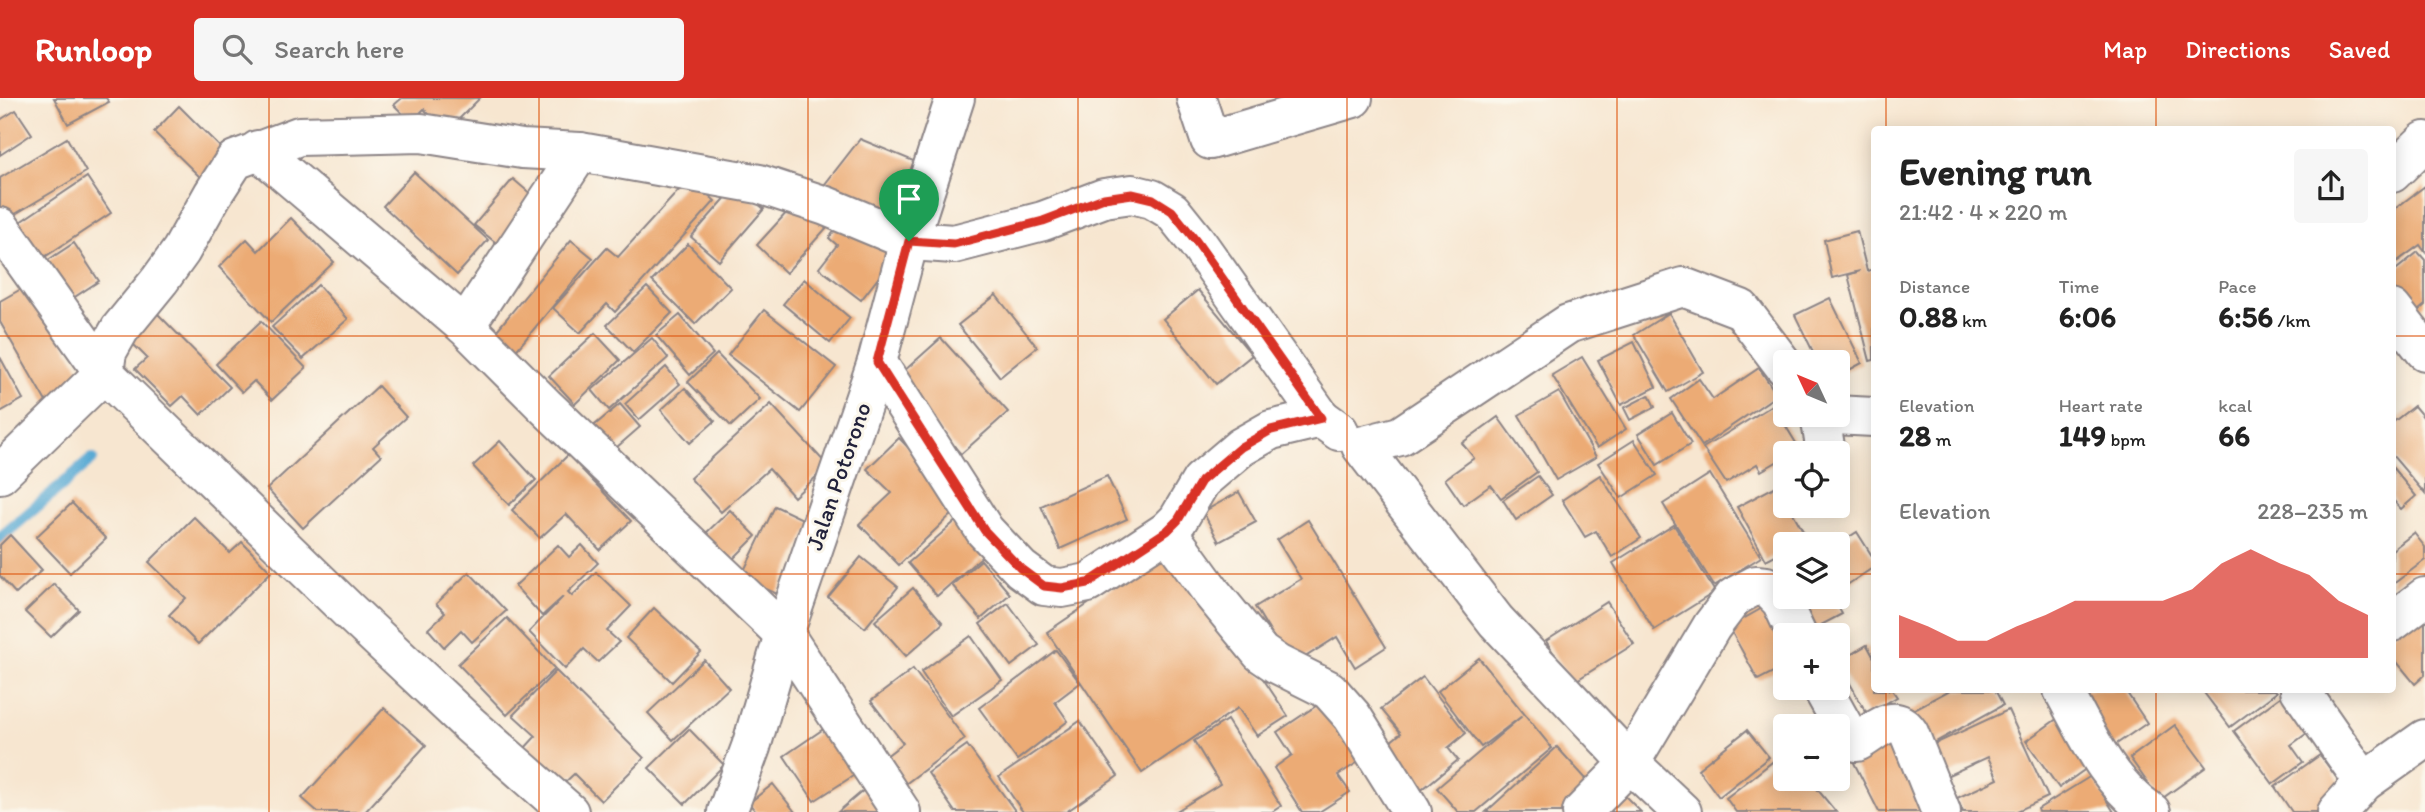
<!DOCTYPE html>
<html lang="en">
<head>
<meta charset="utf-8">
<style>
  :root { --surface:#fff; --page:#f6f6f6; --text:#222; --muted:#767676; --accent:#d93025 }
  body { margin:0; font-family:Itim,sans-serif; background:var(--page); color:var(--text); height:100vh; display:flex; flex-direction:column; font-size:26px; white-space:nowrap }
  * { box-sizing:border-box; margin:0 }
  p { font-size:23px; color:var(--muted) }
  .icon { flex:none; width:38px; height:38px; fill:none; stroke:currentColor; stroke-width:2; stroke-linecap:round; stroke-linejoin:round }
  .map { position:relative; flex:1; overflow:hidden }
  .drawer { position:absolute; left:1871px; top:28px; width:525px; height:567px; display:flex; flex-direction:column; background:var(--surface); border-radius:7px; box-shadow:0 4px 18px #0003 }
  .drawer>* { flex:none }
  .needle { width:46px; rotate:314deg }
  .fabs { position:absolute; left:1773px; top:252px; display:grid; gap:14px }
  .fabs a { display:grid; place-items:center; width:77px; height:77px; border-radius:7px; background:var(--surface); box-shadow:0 4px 18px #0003; font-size:35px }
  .pin { position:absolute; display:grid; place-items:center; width:60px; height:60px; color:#fff; margin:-72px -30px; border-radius:50% 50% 50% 0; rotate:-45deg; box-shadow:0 0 7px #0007 }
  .pin .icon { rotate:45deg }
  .round { display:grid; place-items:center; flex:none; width:74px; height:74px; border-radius:7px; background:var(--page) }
  .summary { display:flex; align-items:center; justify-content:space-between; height:119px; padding:0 28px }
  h1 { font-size:38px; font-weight:700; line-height:52px }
  .metrics { display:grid; grid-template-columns:repeat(3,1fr); gap:10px; height:119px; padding:7px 28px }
  .metrics div { display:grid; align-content:center }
  .metrics b { font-size:30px; font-weight:700 }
  .metrics small { font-size:19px; font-weight:400 }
  .metrics p { font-size:19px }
  .chart { height:196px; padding:14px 28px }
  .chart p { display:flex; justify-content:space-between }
  .chart svg { width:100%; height:126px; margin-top:7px; fill:var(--accent); opacity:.7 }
  header { display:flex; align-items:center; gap:42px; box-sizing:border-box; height:98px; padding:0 35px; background:var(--accent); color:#fff }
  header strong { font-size:33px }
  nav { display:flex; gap:38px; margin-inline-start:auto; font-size:24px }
  .search { width:490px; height:63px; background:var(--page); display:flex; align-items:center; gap:18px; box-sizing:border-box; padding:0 24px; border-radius:7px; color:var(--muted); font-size:26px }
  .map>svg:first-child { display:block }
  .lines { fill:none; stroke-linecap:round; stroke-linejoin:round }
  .stream { stroke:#5aaad4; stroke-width:12 }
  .building { fill:#ecab74 }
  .minor-casing { stroke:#8c8486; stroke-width:42 }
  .minor { stroke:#fff; stroke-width:38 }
  .route-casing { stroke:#fff; stroke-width:14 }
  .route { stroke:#d93025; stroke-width:9 }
  .grid { fill:none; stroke:#de560e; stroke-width:2; stroke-opacity:0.55 }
  .labels { text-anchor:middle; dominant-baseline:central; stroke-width:6; stroke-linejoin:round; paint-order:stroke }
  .street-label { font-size:24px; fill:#22223b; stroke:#fbf7ec }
</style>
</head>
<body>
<header>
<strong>Runloop</strong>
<div class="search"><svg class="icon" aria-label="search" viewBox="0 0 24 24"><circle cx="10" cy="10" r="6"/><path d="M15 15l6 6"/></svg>Search here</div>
<nav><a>Map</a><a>Directions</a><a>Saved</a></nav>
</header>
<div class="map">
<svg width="2425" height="714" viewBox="0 0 2425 714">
  <rect width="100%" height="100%" fill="#fbf7ec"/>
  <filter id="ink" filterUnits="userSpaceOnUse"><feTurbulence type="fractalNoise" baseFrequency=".0143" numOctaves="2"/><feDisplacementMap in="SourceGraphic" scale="14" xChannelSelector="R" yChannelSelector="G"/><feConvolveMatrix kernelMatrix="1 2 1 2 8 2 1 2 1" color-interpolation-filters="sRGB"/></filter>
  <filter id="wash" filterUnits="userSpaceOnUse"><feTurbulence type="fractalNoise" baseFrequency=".00686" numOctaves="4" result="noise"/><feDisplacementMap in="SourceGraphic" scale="28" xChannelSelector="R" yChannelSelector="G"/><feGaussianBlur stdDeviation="1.57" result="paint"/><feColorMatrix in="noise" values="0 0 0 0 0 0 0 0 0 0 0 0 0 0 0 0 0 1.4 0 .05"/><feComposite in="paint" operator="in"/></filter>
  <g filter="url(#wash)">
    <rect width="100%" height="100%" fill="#f7e6d0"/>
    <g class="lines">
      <!-- stream -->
      <path class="stream" d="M0 440 92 361"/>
    </g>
    <g id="blocks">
      <!-- building -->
      <g class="building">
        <path d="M54 0H106L109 4 68 26Z"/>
        <path d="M402 0H480L446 34 424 11 411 24 394 7Z"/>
        <path d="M179 8 227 56 203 82 154 34Z"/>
        <path d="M16 12 32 36 0 57V22Z"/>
        <path d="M67 40 86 74 0 125V80Z"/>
        <path d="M860 41 928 69 907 127 818 95Z"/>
        <path d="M414 74 488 142 457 177 383 108Z"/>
        <path d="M87 79 111 115 40 162 17 126Z"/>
        <path d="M690 80 715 103 615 214 607 206 580 235 553 210 607 150 618 159Z"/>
        <path d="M513 81 539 103 500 148 474 127Z"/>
        <path d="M737 87 764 111 719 163 691 139Z"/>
        <path d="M2425 88V154L2420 147 2392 167V113Z"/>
        <path d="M799 101 828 128 786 175 757 147Z"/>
        <path d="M845 119 895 158 861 202 819 170 837 147 829 140Z"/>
        <path d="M291 120 334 164 271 224 219 169 247 141 258 153Z"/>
        <path d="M1857 133 1867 173 1874 171V262L1870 263 1848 177 1860 173 1832 180 1824 142Z"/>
        <path d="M571 142 593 160 514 255 493 237Z"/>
        <path d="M74 145 99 183 64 206 39 168Z"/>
        <path d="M688 146 731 190 695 226 652 183Z"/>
        <path d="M2418 154 2425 162V207L2413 217 2392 191V175Z"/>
        <path d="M804 181 850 220 830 245 783 206Z"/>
        <path d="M30 186 88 286 49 309 0 224V203Z"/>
        <path d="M318 187 348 221 303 261 272 229Z"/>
        <path d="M647 189 672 215 633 254 607 227Z"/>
        <path d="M1198 192 1252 257 1216 286 1163 221Z"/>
        <path d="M996 197 1037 249 1000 279 958 227Z"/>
        <path d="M1830 200 1862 265 1838 278V264H1818L1795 217Z"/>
        <path d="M154 212 230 289 201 317 183 298 172 308 135 271 147 260 126 239Z"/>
        <path d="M764 212 836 269 800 314 728 257Z"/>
        <path d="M1669 215 1703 274 1668 294 1634 237Z"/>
        <path d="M680 217 713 256 690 277 656 237Z"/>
        <path d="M261 223 306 270 272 302 254 283 242 294 216 266Z"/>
        <path d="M595 235 620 262 575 306 549 278Z"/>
        <path d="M652 240 668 260 609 312 592 292Z"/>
        <path d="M941 240 1008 314 961 356 894 282Z"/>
        <path d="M1634 244 1656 289 1621 307 1598 262Z"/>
        <path d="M717 256 760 301 731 328 688 284Z"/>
        <path d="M0 259 23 301 0 314Z"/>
        <path d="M1582 259 1626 331 1597 350 1552 277Z"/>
        <path d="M666 269 680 286 639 322 625 306Z"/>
        <path d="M1759 270 1777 297 1702 348 1671 301 1699 281 1713 301Z"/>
        <path d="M378 288 406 319 373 349 381 358 303 430 267 391Z"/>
        <path d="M685 290 715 323 690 345 661 312Z"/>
        <path d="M1559 294 1596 359 1556 382 1519 317Z"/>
        <path d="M1649 297 1655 309 1630 322 1624 310Z"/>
        <path d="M620 306 640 329 609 356 589 332Z"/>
        <path d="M771 306 828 368 794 399 769 371 721 414 690 380Z"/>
        <path d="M1773 307 1799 350 1791 355H1785V359L1761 373 1757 366 1726 385 1703 350Z"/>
        <path d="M2414 308 2425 321V396L2392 357V325Z"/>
        <path d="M1672 315 1691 346 1657 367 1638 336Z"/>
        <path d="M1498 319 1537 374 1501 400 1491 387 1463 407 1445 381 1474 360 1462 345Z"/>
        <path d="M899 340 962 406 899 467 859 426 892 395 867 371Z"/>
        <path d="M1634 342 1657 377 1621 400 1598 365Z"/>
        <path d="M500 343 536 382 509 407 473 368Z"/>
        <path d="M568 357 631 423 600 452 566 416 540 440 512 412Z"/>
        <path d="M2392 369 2416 398 2401 411 2392 401Z"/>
        <path d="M1710 376 1761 459 1714 488 1663 406Z"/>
        <path d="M1600 377 1641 440 1612 459 1596 433 1585 439 1562 402Z"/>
        <path d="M1107 378 1127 421 1060 451 1041 408Z"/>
        <path d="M1538 378 1552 397 1516 422 1503 402Z"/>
        <path d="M1778 387 1785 400V408H1789L1807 440 1795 446H1785V452L1766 462 1737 409Z"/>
        <path d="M1239 394 1256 424 1219 444 1203 414Z"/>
        <path d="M72 405 106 441 70 475 36 439Z"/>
        <path d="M775 408 811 425 777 496 741 479Z"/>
        <path d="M730 412 756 438 729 465 703 438Z"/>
        <path d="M194 419 230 455 242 444 271 474 198 546 169 517 186 500 149 464Z"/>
        <path d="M958 421 987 454 937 498 908 465Z"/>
        <path d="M1308 422 1386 549 1355 569 1337 539 1291 568 1255 509 1301 481 1277 442Z"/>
        <path d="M1674 427 1715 494 1654 532 1613 465Z"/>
        <path d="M1857 434 1874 461V469L1838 493V446Z"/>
        <path d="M2414 435 2425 449V462L2392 487V452Z"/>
        <path d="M10 437 42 472 16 496 0 478V447Z"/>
        <path d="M558 447 569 459 582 447 598 465 568 494 572 498 596 474 631 508 607 533 619 544 598 564 584 551 565 571 529 534 563 499 542 518 515 488Z"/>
        <path d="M1174 448 1288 618 1257 638 1238 610 1142 675 1047 534Z"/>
        <path d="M861 459 898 489 865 530 828 499Z"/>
        <path d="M981 462 1010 496 981 521 952 487Z"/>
        <path d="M469 474 506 513 472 544 461 532 444 549 428 531 445 515 436 506Z"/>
        <path d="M54 486 79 512 51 539 25 514Z"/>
        <path d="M913 490 943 525 906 558 875 523Z"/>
        <path d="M1788 499H1833L1842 516 1806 535Z"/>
        <path d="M1607 504 1634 546 1572 585 1546 543Z"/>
        <path d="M1008 505 1039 547 1011 568 980 526Z"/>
        <path d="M1766 508 1785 543V568L1758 582 1729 529Z"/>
        <path d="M2425 509V577L2415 586 2392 558V537Z"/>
        <path d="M654 510 701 554 672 584 626 540Z"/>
        <path d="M507 520 555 571 507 617 458 566Z"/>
        <path d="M971 538 1002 582 951 618 921 574Z"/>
        <path d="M1867 547 1874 560V592H1892L1897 599 1867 616 1838 564Z"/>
        <path d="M1056 552 1080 585 1055 604 1068 623 1017 662 979 610Z"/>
        <path d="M1479 560 1552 650 1476 714H1458L1437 690 1522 618 1481 649 1438 593Z"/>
        <path d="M704 562 729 590 673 642 648 615Z"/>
        <path d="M913 571 965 641 896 693 876 666 903 645 871 603Z"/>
        <path d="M556 573 644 660 601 703 574 676 561 688 524 651 536 638 513 617Z"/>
        <path d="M1423 579 1466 635 1448 650 1458 662 1419 694 1384 649 1401 635 1381 611Z"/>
        <path d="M1950 592H1995L2003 607 1925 650 1905 616Z"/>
        <path d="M2075 592H2125L2147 625 2112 649Z"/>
        <path d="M2202 592H2275L2277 594 2230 629Z"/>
        <path d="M2287 594 2314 630 2291 647 2303 664 2273 686 2234 633Z"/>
        <path d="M1322 604 1360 663 1338 677 1350 694 1319 714H1302L1274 670 1292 657 1277 634Z"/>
        <path d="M384 610 426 647 365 714H318L302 700Z"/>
        <path d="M2008 612 2048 699 2015 714H1963L1957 700 1998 681 1988 659 1942 680 1928 649Z"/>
        <path d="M2061 618 2094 665 2059 690 2026 643Z"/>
        <path d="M1227 622 1281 708 1272 714H1175L1220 686 1194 643Z"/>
        <path d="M1080 623 1118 678 1066 714H1023L999 679Z"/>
        <path d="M2175 627 2206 669 2160 702 2130 660Z"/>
        <path d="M825 630 856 676 814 703 784 658Z"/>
        <path d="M689 631 724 667 685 706 649 670Z"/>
        <path d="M1747 632 1769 659 1719 699 1698 671Z"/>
        <path d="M1897 634 1927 714H1879L1851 659Z"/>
        <path d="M967 647 1016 714H955L928 675Z"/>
        <path d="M1557 649 1597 693 1574 714H1486Z"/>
        <path d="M1785 654V681H1809L1836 714H1736L1726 700Z"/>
        <path d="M2320 657 2349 697 2325 714H2292L2275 689Z"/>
        <path d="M2091 678 2114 714H2039L2038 711Z"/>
        <path d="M773 686 795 714H756L749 705Z"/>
        <path d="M871 686 895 714H838Z"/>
        <path d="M1624 697 1641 714H1606Z"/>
      </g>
    </g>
  </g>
  <g filter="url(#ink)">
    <use href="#blocks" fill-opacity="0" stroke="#8c8486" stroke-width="2"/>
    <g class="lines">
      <defs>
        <g id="minor">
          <path d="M1196 0 1210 42 1353 0"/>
          <path d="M258 52 465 228 545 308 784 536 901 714"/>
          <path d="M2392 75 2425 43"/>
          <path d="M0 129 104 275 349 513 470 627 569 714"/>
          <path d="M2392 211 2425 253"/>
          <path d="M465 228 580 54"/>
          <path d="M877 264 985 433 1021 471 1044 488 1062 490 1088 485 1167 433 1178 422 1201 383 1241 349 1271 332 1321 320 1339 333"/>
          <path d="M104 275 107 254 120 231 160 182 181 153 213 96 235 62 299 38 421 35 522 51 580 54 759 86 826 108 910 143 954 146 1043 123 1104 100 1132 96 1152 101 1172 113 1196 143 1321 320"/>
          <path d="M1820 317 1826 355"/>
          <path d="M1834 317 1874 319"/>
          <path d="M0 376 104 275"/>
          <path d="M1167 433 1212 495 1261 555 1277 566 1329 592 1352 618 1412 714"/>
          <path d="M2392 524 2425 499"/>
          <path d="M1822 590 1846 633 1857 644C1876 634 1893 612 1909 635L1941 714"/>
          <path d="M2063 592C2087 636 2108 685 2151 714"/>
          <path d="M2300 592 2364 684"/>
          <path d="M727 714 751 649 784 536 877 264 910 139 955 0"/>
          <path d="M1582 714 1630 665 1496 523 1361 348 1400 338 1568 226 1683 189 1741 211 1785 269"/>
          <path d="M1682 714 1630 665 1712 528 1734 499 1756 487 1766 488 1781 503 1797 537"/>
          <path d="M2337 714 2364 684 2425 641"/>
        </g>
      </defs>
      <!-- minor casing -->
      <use href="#minor" class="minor-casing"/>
      <!-- minor -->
      <use href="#minor" class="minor"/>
    </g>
  </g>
  <g class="lines" filter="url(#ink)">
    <defs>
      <path id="route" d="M1132 96 1153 101 1172 113 1196 143 1321 320 1271 332 1241 349 1201 383 1178 422 1167 433 1088 485 1062 490 1044 488 1021 471 985 433 877 264 909 143 954 146 1043 123 1104 100Z"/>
    </defs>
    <!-- route casing -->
    <use href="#route" class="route-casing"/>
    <!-- route -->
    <use href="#route" class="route"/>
  </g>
  <!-- grid -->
  <path class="grid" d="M269 0V714M539 0V714M808 0V714M1078 0V714M1347 0V714M1617 0V714M1886 0V32M2156 0V32M0 238H1874M2392 238H2425M0 476H1785M1838 476H1874M2392 476H2425M1886 592V714M2156 592V714"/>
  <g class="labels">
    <!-- street labels -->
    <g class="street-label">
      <text transform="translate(838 378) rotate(-71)">Jalan Potorono</text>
    </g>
  </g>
</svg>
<div class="fabs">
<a><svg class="needle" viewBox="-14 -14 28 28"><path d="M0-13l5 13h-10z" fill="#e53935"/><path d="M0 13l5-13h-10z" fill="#767676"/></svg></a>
<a><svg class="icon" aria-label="locate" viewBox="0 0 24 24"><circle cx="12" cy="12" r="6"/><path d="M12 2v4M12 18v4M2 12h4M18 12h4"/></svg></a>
<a><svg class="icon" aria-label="layers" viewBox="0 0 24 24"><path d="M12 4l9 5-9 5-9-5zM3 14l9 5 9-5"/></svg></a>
<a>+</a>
<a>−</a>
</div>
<div class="pin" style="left:909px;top:143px;background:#1e9e55"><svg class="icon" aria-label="arrive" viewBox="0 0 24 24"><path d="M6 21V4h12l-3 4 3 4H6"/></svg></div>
<section class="drawer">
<div class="summary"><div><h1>Evening run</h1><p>21:42 · 4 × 220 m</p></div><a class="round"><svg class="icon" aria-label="share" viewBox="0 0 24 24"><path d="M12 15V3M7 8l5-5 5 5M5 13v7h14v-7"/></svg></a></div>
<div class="metrics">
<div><p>Distance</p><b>0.88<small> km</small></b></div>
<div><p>Time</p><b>6:06</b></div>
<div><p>Pace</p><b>6:56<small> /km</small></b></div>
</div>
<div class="metrics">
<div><p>Elevation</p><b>28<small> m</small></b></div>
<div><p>Heart rate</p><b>149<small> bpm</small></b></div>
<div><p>kcal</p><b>66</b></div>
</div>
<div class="chart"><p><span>Elevation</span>228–235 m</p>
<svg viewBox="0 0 160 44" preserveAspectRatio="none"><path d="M0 44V29L10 33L20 38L30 38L40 33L50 29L60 24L70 24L80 24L90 24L100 20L110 11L120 6L130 11L140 15L150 24L160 29V44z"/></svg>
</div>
</section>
</div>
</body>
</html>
